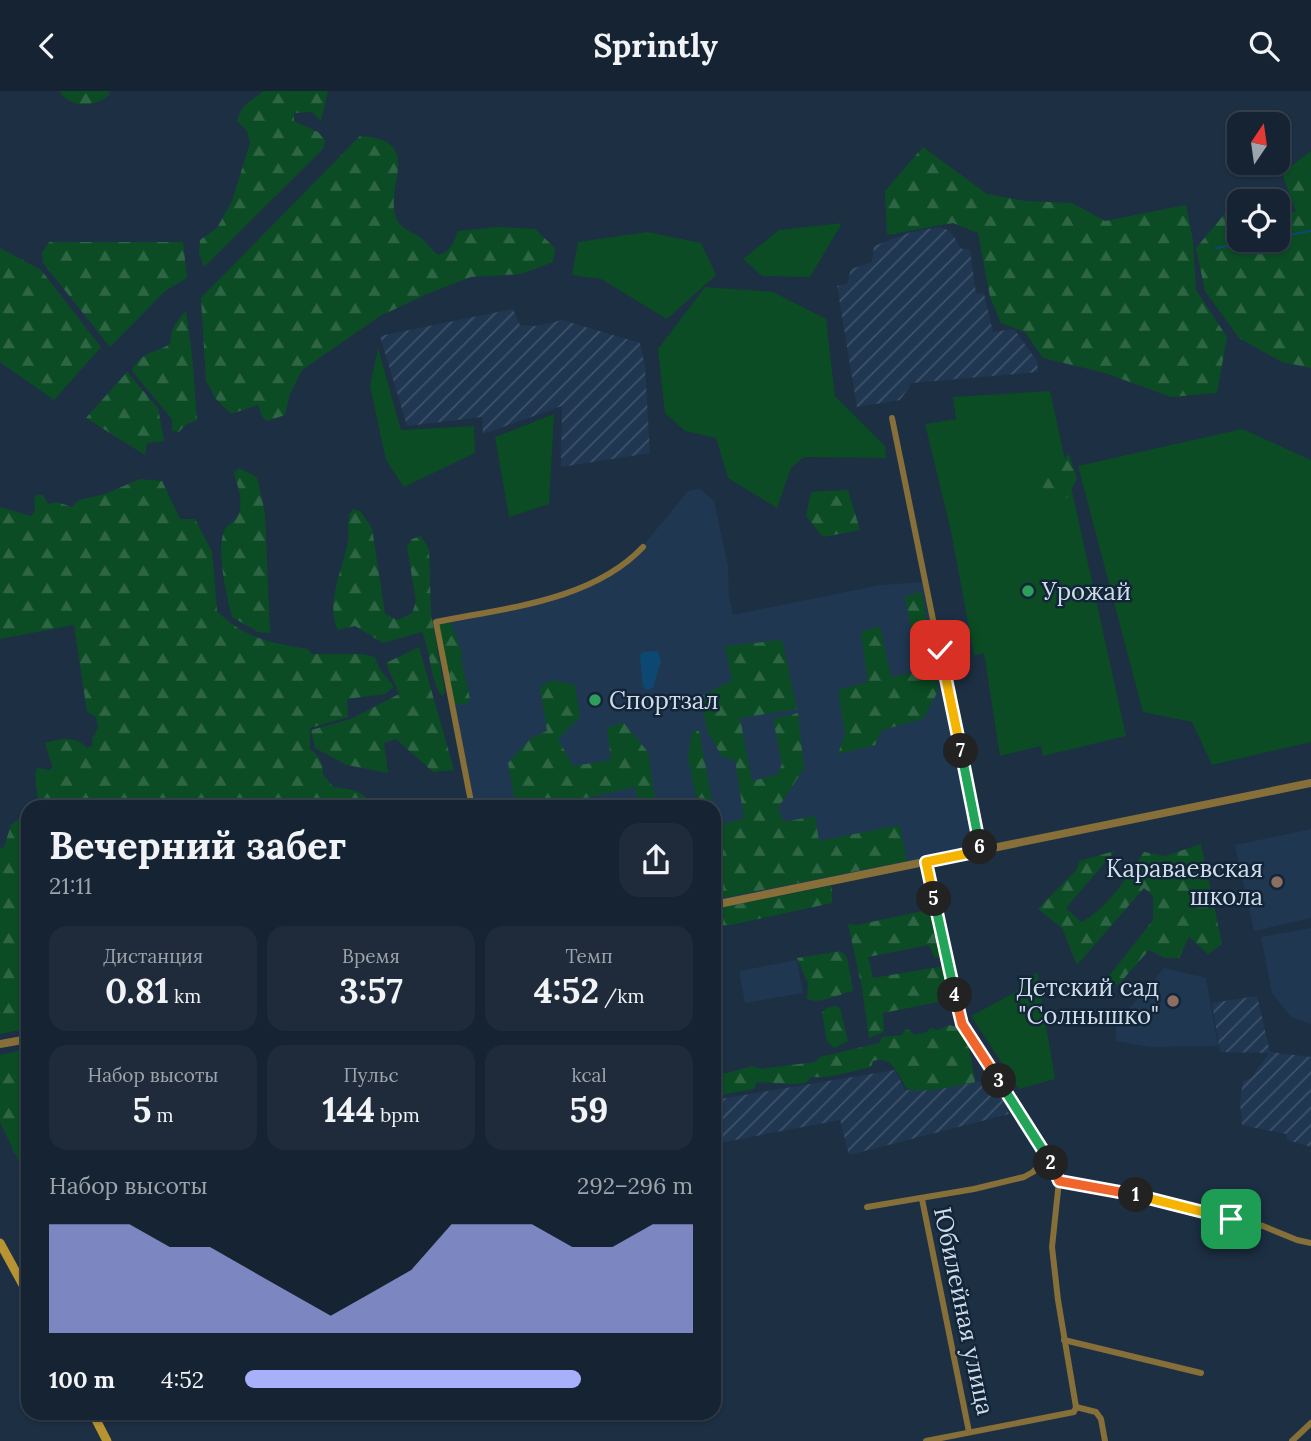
<!DOCTYPE html>
<html lang="ru">
<head>
<meta charset="utf-8">
<style>
  :root { --surface:#162332; --page:#1f2b3a; --text:#f1f3f6; --muted:#9ea4ac; --line:#35404d; --accent:#a8b0fc }
  body { margin:0; font-family:Lora,serif; background:var(--page); color:var(--text); height:100vh; display:flex; flex-direction:column; font-size:26px; white-space:nowrap }
  * { box-sizing:border-box; margin:0 }
  p { font-size:23px; color:var(--muted) }
  .icon { flex:none; width:38px; height:38px; fill:none; stroke:currentColor; stroke-width:2; stroke-linecap:round; stroke-linejoin:round }
  .map { position:relative; flex:1; overflow:hidden }
  .details { position:absolute; left:21px; top:709px; width:700px; height:620px; display:flex; flex-direction:column; background:var(--surface); border-radius:21px; box-shadow:0 2px 5px #0004,0 0 0 2px var(--line) }
  .details>* { flex:none }
  .needle { width:46px; rotate:13deg }
  .fabs { position:absolute; left:1227px; top:21px; display:grid; gap:14px }
  .fabs a { display:grid; place-items:center; width:63px; height:63px; border-radius:14px; background:var(--surface); box-shadow:0 2px 5px #0004,0 0 0 2px var(--line); font-size:35px }
  .pin { position:absolute; display:grid; place-items:center; width:60px; height:60px; color:#fff; margin:-30px; border-radius:14px; box-shadow:0 4px 10px #0006 }
  .km { position:absolute; width:35px; height:35px; margin:-18px; border-radius:50%; background:#222; color:#fff; font-size:19px; line-height:35px; text-align:center }
  .round { display:grid; place-items:center; flex:none; width:74px; height:74px; border-radius:21px; background:var(--page) }
  .head { display:flex; align-items:center; justify-content:space-between; height:119px; padding:0 28px }
  h1 { font-size:38px; font-weight:800; line-height:52px }
  .metrics { display:grid; grid-template-columns:repeat(3,1fr); gap:10px; height:119px; padding:7px 28px }
  .metrics div { display:grid; align-content:center; border-radius:18px; background:var(--page); text-align:center }
  .metrics b { font-size:35px; font-weight:800 }
  .metrics small { font-size:19px; font-weight:400 }
  .metrics p { font-size:19px }
  .chart { height:196px; padding:14px 28px }
  .chart p { display:flex; justify-content:space-between }
  .chart svg { width:100%; height:126px; margin-top:7px; fill:var(--accent); opacity:.7 }
  ul { padding:0 28px; list-style:none; font-size:23px }
  li { display:grid; grid-template-columns:112px 84px 1fr; align-items:center; height:52px }
  li i { height:18px; border-radius:9px; background:var(--accent) }
  header { display:flex; justify-content:space-between; align-items:center; height:91px; padding:0 28px; background:var(--surface); font-size:32px; font-weight:800 }
  .map>svg:first-child { display:block }
  .built { fill:#203751 }
  .industrial { fill:url(#industrial-furrows) }
  .grass { fill:#0b4c24 }
  .forest { fill:url(#forest-firs) }
  .water { fill:#0d4873 }
  .lines { fill:none; stroke-linecap:round; stroke-linejoin:round }
  .stream { stroke:#0d4873; stroke-width:2 }
  .minor { stroke:#866f38; stroke-width:6 }
  .tertiary { stroke:#866f38; stroke-width:8 }
  .secondary { stroke:#b89332; stroke-width:9 }
  .split-1-casing { stroke:#fff; stroke-width:14 }
  .split-2-casing { stroke:#fff; stroke-width:14 }
  .split-3-casing { stroke:#fff; stroke-width:14 }
  .split-4-casing { stroke:#fff; stroke-width:14 }
  .split-5-casing { stroke:#fff; stroke-width:14 }
  .split-6-casing { stroke:#fff; stroke-width:14 }
  .split-7-casing { stroke:#fff; stroke-width:14 }
  .split-8-casing { stroke:#fff; stroke-width:14 }
  .split-1 { stroke:#f5b400; stroke-width:9 }
  .split-2 { stroke:#f0652b; stroke-width:9 }
  .split-3 { stroke:#22a559; stroke-width:9 }
  .split-4 { stroke:#f0652b; stroke-width:9 }
  .split-5 { stroke:#22a559; stroke-width:9 }
  .split-6 { stroke:#f5b400; stroke-width:9 }
  .split-7 { stroke:#22a559; stroke-width:9 }
  .split-8 { stroke:#f5b400; stroke-width:9 }
  .leisure-dot { fill:#2e9e5b; stroke:#132538; stroke-width:2.5 }
  .education-dot { fill:#8d6e63; stroke:#132538; stroke-width:2.5 }
  .labels { text-anchor:middle; dominant-baseline:central; stroke-width:5; stroke-linejoin:round; paint-order:stroke }
  .poi-label { font-size:24px; fill:#d0dce9; stroke:#132538; text-anchor:start }
  .street-label { font-size:24px; fill:#d0dce9; stroke:#132538 }
</style>
</head>
<body>
<header><svg class="icon" aria-label="back" viewBox="0 0 24 24"><path d="M15 5l-7 7 7 7"/></svg>Sprintly<svg class="icon" aria-label="search" viewBox="0 0 24 24"><circle cx="10" cy="10" r="6"/><path d="M15 15l6 6"/></svg></header>
<div class="map">
<svg width="1311" height="1350" viewBox="0 0 1311 1350">
  <defs>
    <pattern id="industrial-furrows" width="10" height="10" patternUnits="userSpaceOnUse" patternTransform="scale(1.75)"><rect width="10" height="10" fill="#203751"/><path d="M-1 1l2-2M0 10L10 0M9 11l2-2" fill="none" stroke="#3f536a"/></pattern>
    <pattern id="forest-firs" width="22" height="20" patternUnits="userSpaceOnUse" patternTransform="scale(1.75)"><rect width="22" height="20" fill="#0b4c24"/><path d="M5 1l3.5 6h-7zM16 11l3.5 6h-7z" fill="#2e6544"/></pattern>
  </defs>
  <rect width="100%" height="100%" fill="#1d2f43"/>
  <!-- built -->
  <g class="built">
    <path d="M700 398 714 410 728 475 729 505 733 524 880 494 923 491 979 760 714 813V716H474L437 532 576 499 633 467 688 400Z"/>
    <path d="M1311 738V827L1254 840 1235 754Z"/>
    <path d="M1311 837V933L1291 926 1272 902 1261 846Z"/>
    <path d="M797 869 803 902 745 912 739 880Z"/>
    <path d="M1164 877 1206 887 1218 955 1150 956 1116 950V933Z"/>
  </g>
  <!-- industrial -->
  <g class="industrial">
    <path d="M940 136 950 140 962 158 970 159 976 202 984 203 993 241 1014 238 1037 270 1038 281 912 292 900 309 857 316 837 195 847 193 851 178 872 171 874 155 911 141Z"/>
    <path d="M513 218 520 234 536 235 562 229 640 252 645 276 650 362 561 376 562 315 483 343 482 326 407 335 380 245Z"/>
    <path d="M1257 905 1270 961 1311 966V1056L1287 1049 1286 1043 1242 1034 1240 1011 1243 990 1251 987 1269 962 1220 961 1212 912Z"/>
    <path d="M895 979 905 999H923L977 990 998 995 1009 1023 849 1064 840 1029 714 1053V1009Z"/>
  </g>
  <!-- grass -->
  <g class="grass">
    <path d="M842 132 810 186 762 185 743 168 779 139Z"/>
    <path d="M647 141 701 152 716 184 667 228 601 188 572 184 578 151Z"/>
    <path d="M705 196 773 201 826 228 835 305 885 355 886 367 804 366 791 377 777 417 728 387 716 347 685 340 665 322 658 258Z"/>
    <path d="M378 257 401 339 474 335 475 362 404 396 386 369 370 295Z"/>
    <path d="M1050 300 1126 645 1043 665 1041 655 1000 665 984 562 974 564 951 440 925 333 956 328 953 306Z"/>
    <path d="M554 323 549 413 509 426 495 346Z"/>
    <path d="M1242 338 1311 369V651L1212 674 1192 631 1143 621 1078 375Z"/>
    <path d="M1037 881 1055 988 1019 998 971 925 1014 902Z"/>
  </g>
  <!-- forest -->
  <g class="forest">
    <path d="M59 0H109V4C95 16 71 18 59 0Z"/>
    <path d="M264 0H328L321 30 312 21 294 22V30L318 41 325 49 323 58 204 176 199 162 200 149 217 137 232 110 250 52 247 40 237 30C241 13 251 10 264 0Z"/>
    <path d="M360 45C427 49 382 96 397 129 402 138 410 140 418 145 425 149 431 158 438 164 451 161 454 151 458 140L498 136 535 138 555 157 553 171 521 183 471 186 427 203 380 225 302 279 290 303 285 324 267 330 262 325 258 314 231 323 215 307 206 289 201 207Z"/>
    <path d="M923 56 987 103 1025 110 1072 112 1105 130 1186 114 1193 150 1196 199 1227 246 1217 302 1171 306 1105 282 1043 267 1025 241 1001 232 990 206 978 142 953 132 887 144 885 100Z"/>
    <path d="M1311 60V277L1282 271 1239 247 1205 200 1196 157 1238 107 1250 110H1239V149H1278V117L1296 121 1282 82Z"/>
    <path d="M49 151H183L187 187 165 200 110 256 43 172 42 162Z"/>
    <path d="M0 157 41 179 101 256 54 309 0 271Z"/>
    <path d="M186 220 192 263 197 329 185 334 179 341 172 340V328L132 280C140 261 155 262 170 253 171 238 176 230 186 220Z"/>
    <path d="M127 281 158 317 164 350 147 352 145 364 86 327Z"/>
    <path d="M1069 363 1077 388 1066 408 1027 389 1052 381Z"/>
    <path d="M239 377 257 386 265 422 270 542 258 541 232 526C227 505 216 461 224 440 226 435 231 433 235 429 246 415 238 397 234 382Z"/>
    <path d="M140 388 162 390 180 428H195L212 461 217 520C245 548 271 552 308 558L312 563H361L375 566 379 577 394 596 385 603 347 608 348 626 310 637V658C319 664 323 672 323 683L333 696C350 698 365 699 373 716H37C40 703 32 689 37 677L49 679 53 677 45 652C60 648 75 644 87 657L93 655 92 648 98 637 96 626 87 621 74 534 0 548V416L31 425 35 420 34 407 37 404H43L48 413 57 411 72 416 79 409 105 403Z"/>
    <path d="M848 399 860 439 823 446 806 425 811 401Z"/>
    <path d="M353 418 360 420 372 437 385 523 398 529 412 522 416 511 407 455 412 448 421 445 429 458 431 522 445 601 442 605C429 587 431 561 422 541L383 552 355 535 338 539C325 513 343 477 348 450 350 438 345 427 353 418Z"/>
    <path d="M922 501 938 600 923 628 882 639 875 654 838 663 845 643 838 599 868 591 861 541 880 535 891 586 919 580 905 505Z"/>
    <path d="M448 531 451 532 462 562 461 568 470 608 469 612 454 614 439 536 440 533Z"/>
    <path d="M782 549 797 618 740 627 752 690 777 684 782 673 773 628 798 622 804 677 778 717 784 731 815 725 819 750 900 734 907 770 717 808 714 792V721L717 735 744 727 735 669 722 666 707 639 700 606 732 589 725 555Z"/>
    <path d="M419 556 454 679 433 681 396 648 384 652 388 682 347 674 315 657 311 639 351 628 399 603 386 572Z"/>
    <path d="M552 589 575 594 580 626 558 648 573 675 611 669 607 637 623 631 648 661 656 716H640L635 696 545 716H516L508 672 531 647 547 640 540 596Z"/>
    <path d="M692 640H699L713 716H698L688 666Z"/>
    <path d="M28 721V937L0 943V757L4 756 11 734Z"/>
    <path d="M1201 753 1222 853 1208 863 1189 846 1179 867H1164L1149 859 1118 894 1106 889 1153 829V805L1144 797 1077 874 1062 837 1038 818 1077 778 1079 770 1115 760 1066 817 1081 831C1106 820 1129 783 1144 761L1165 765Z"/>
    <path d="M830 795 832 796V812L731 834 714 835V818Z"/>
    <path d="M932 818 944 865 935 867 929 854 868 866 873 887 944 875 953 908 883 922 884 941 869 947 862 897 848 833 857 834Z"/>
    <path d="M841 860 847 867 853 900C838 903 821 914 807 908L808 892 797 867Z"/>
    <path d="M836 915 840 917 848 950 834 957 827 950 822 921 827 917Z"/>
    <path d="M949 934 960 937 968 950 975 991C957 995 924 1003 907 998 898 985 893 963 873 970L871 976C854 980 826 988 811 986L806 992C789 994 774 992 757 991L754 998 714 1005V970L718 983 727 982 752 975 761 978 815 971 820 966 879 952 882 946 902 944 906 937 915 944 927 941 931 937 938 939Z"/>
    <path d="M28 958V1090L0 1031V964Z"/>
  </g>
  <!-- water -->
  <path class="water" d="M654 560 658 561 661 570 653 597 646 599 643 595 640 564 643 561Z"/>
  <g class="lines">
    <!-- stream -->
    <g class="stream">
      <path d="M1278 146 1311 140"/>
      <path d="M1216 157 1262 149"/>
    </g>
    <!-- minor -->
    <g class="minor">
      <path d="M892 327 980 760"/>
      <path d="M472 716 436 531C505 517 592 510 643 456"/>
      <path d="M926 771 962 933 1043 1059 1059 1090 1052 1156 1058 1209 1076 1316"/>
      <path d="M1059 1090 1122 1101 1187 1116 1263 1135 1297 1149 1311 1152"/>
      <path d="M922 1108 969 1341"/>
      <path d="M867 1116 974 1098 1024 1086 1033 1081 1048 1067"/>
      <path d="M1064 1249 1201 1282"/>
      <path d="M1076 1316 1096 1321 1101 1328 1105 1350"/>
      <path d="M926 1350 1074 1321 1076 1316"/>
      <path d="M1292 1350 1311 1332"/>
    </g>
    <!-- tertiary -->
    <g class="tertiary">
      <path d="M714 814 1311 692"/>
      <path d="M0 953 28 948"/>
    </g>
    <!-- secondary -->
    <g class="secondary">
      <path d="M0 1152 28 1203"/>
      <path d="M92 1321 107 1350"/>
    </g>
  </g>
  <g class="lines">
    <defs>
      <path id="split-1" d="M1136 1104 1231 1128"/>
      <path id="split-2" d="M1051 1072 1059 1090 1136 1104"/>
      <path id="split-3" d="M999 990 1051 1072"/>
      <path id="split-4" d="M955 904 962 933 999 990"/>
      <path id="split-5" d="M934 808 955 904"/>
      <path id="split-6" d="M934 808 926 771 980 760V756"/>
      <path id="split-7" d="M961 660 980 756"/>
      <path id="split-8" d="M940 559 961 660"/>
    </defs>
    <!-- split-1 casing -->
    <use href="#split-1" class="split-1-casing"/>
    <!-- split-2 casing -->
    <use href="#split-2" class="split-2-casing"/>
    <!-- split-3 casing -->
    <use href="#split-3" class="split-3-casing"/>
    <!-- split-4 casing -->
    <use href="#split-4" class="split-4-casing"/>
    <!-- split-5 casing -->
    <use href="#split-5" class="split-5-casing"/>
    <!-- split-6 casing -->
    <use href="#split-6" class="split-6-casing"/>
    <!-- split-7 casing -->
    <use href="#split-7" class="split-7-casing"/>
    <!-- split-8 casing -->
    <use href="#split-8" class="split-8-casing"/>
    <!-- split-1 -->
    <use href="#split-1" class="split-1"/>
    <!-- split-2 -->
    <use href="#split-2" class="split-2"/>
    <!-- split-3 -->
    <use href="#split-3" class="split-3"/>
    <!-- split-4 -->
    <use href="#split-4" class="split-4"/>
    <!-- split-5 -->
    <use href="#split-5" class="split-5"/>
    <!-- split-6 -->
    <use href="#split-6" class="split-6"/>
    <!-- split-7 -->
    <use href="#split-7" class="split-7"/>
    <!-- split-8 -->
    <use href="#split-8" class="split-8"/>
  </g>
  <!-- markers -->
  <g class="leisure-dot">
    <circle cx="1028" cy="500" r="7"/>
    <circle cx="595" cy="609" r="7"/>
  </g>
  <g class="education-dot">
    <circle cx="1277" cy="791" r="7"/>
    <circle cx="1173" cy="910" r="7"/>
  </g>
  <g class="labels">
    <!-- poi labels -->
    <g class="poi-label">
      <text x="1042" y="500">Урожай</text>
      <text x="609" y="609">Спортзал</text>
      <text x="1263" y="777" text-anchor="end">Караваевская<tspan x="1263" dy="28">школа</tspan></text>
      <text x="1159" y="896" text-anchor="end">Детский сад<tspan x="1159" dy="28">"Солнышко"</tspan></text>
    </g>
    <!-- street labels -->
    <g class="street-label">
      <text transform="translate(964 1220) rotate(78)">Юбилейная улица</text>
    </g>
  </g>
</svg>
<div class="fabs">
<a><svg class="needle" viewBox="-14 -14 28 28"><path d="M0-13l5 13h-10z" fill="#e53935"/><path d="M0 13l5-13h-10z" fill="#9ea4ac"/></svg></a>
<a><svg class="icon" aria-label="locate" viewBox="0 0 24 24"><circle cx="12" cy="12" r="6"/><path d="M12 2v4M12 18v4M2 12h4M18 12h4"/></svg></a>
</div>
<div class="pin" style="left:1231px;top:1128px;background:#1e9e55"><svg class="icon" aria-label="arrive" viewBox="0 0 24 24"><path d="M6 21V4h12l-3 4 3 4H6"/></svg></div>
<div class="pin" style="left:940px;top:559px;background:#d93025"><svg class="icon" aria-label="check" viewBox="0 0 24 24"><path d="M5 12l5 5 9-10"/></svg></div>
<b class="km" style="left:1136px;top:1104px">1</b>
<b class="km" style="left:1051px;top:1072px">2</b>
<b class="km" style="left:999px;top:990px">3</b>
<b class="km" style="left:955px;top:904px">4</b>
<b class="km" style="left:934px;top:808px">5</b>
<b class="km" style="left:980px;top:756px">6</b>
<b class="km" style="left:961px;top:660px">7</b>
<section class="details">
<div class="head"><div><h1>Вечерний забег</h1><p>21:11</p></div><a class="round"><svg class="icon" aria-label="share" viewBox="0 0 24 24"><path d="M12 15V3M7 8l5-5 5 5M5 13v7h14v-7"/></svg></a></div>
<div class="metrics">
<div><p>Дистанция</p><b>0.81<small> km</small></b></div>
<div><p>Время</p><b>3:57</b></div>
<div><p>Темп</p><b>4:52<small> /km</small></b></div>
</div>
<div class="metrics">
<div><p>Набор высоты</p><b>5<small> m</small></b></div>
<div><p>Пульс</p><b>144<small> bpm</small></b></div>
<div><p>kcal</p><b>59</b></div>
</div>
<div class="chart"><p><span>Набор высоты</span>292–296 m</p>
<svg viewBox="0 0 160 44" preserveAspectRatio="none"><path d="M0 44V6L10 6L20 6L30 14L40 14L50 22L60 30L70 38L80 30L90 22L100 6L110 6L120 6L130 14L140 14L150 6L160 6V44z"/></svg>
</div>
<ul>
<li><b>100 m</b>4:52<i style="width:75%"></i></li>
</ul>
</section>
</div>
</body>
</html>
